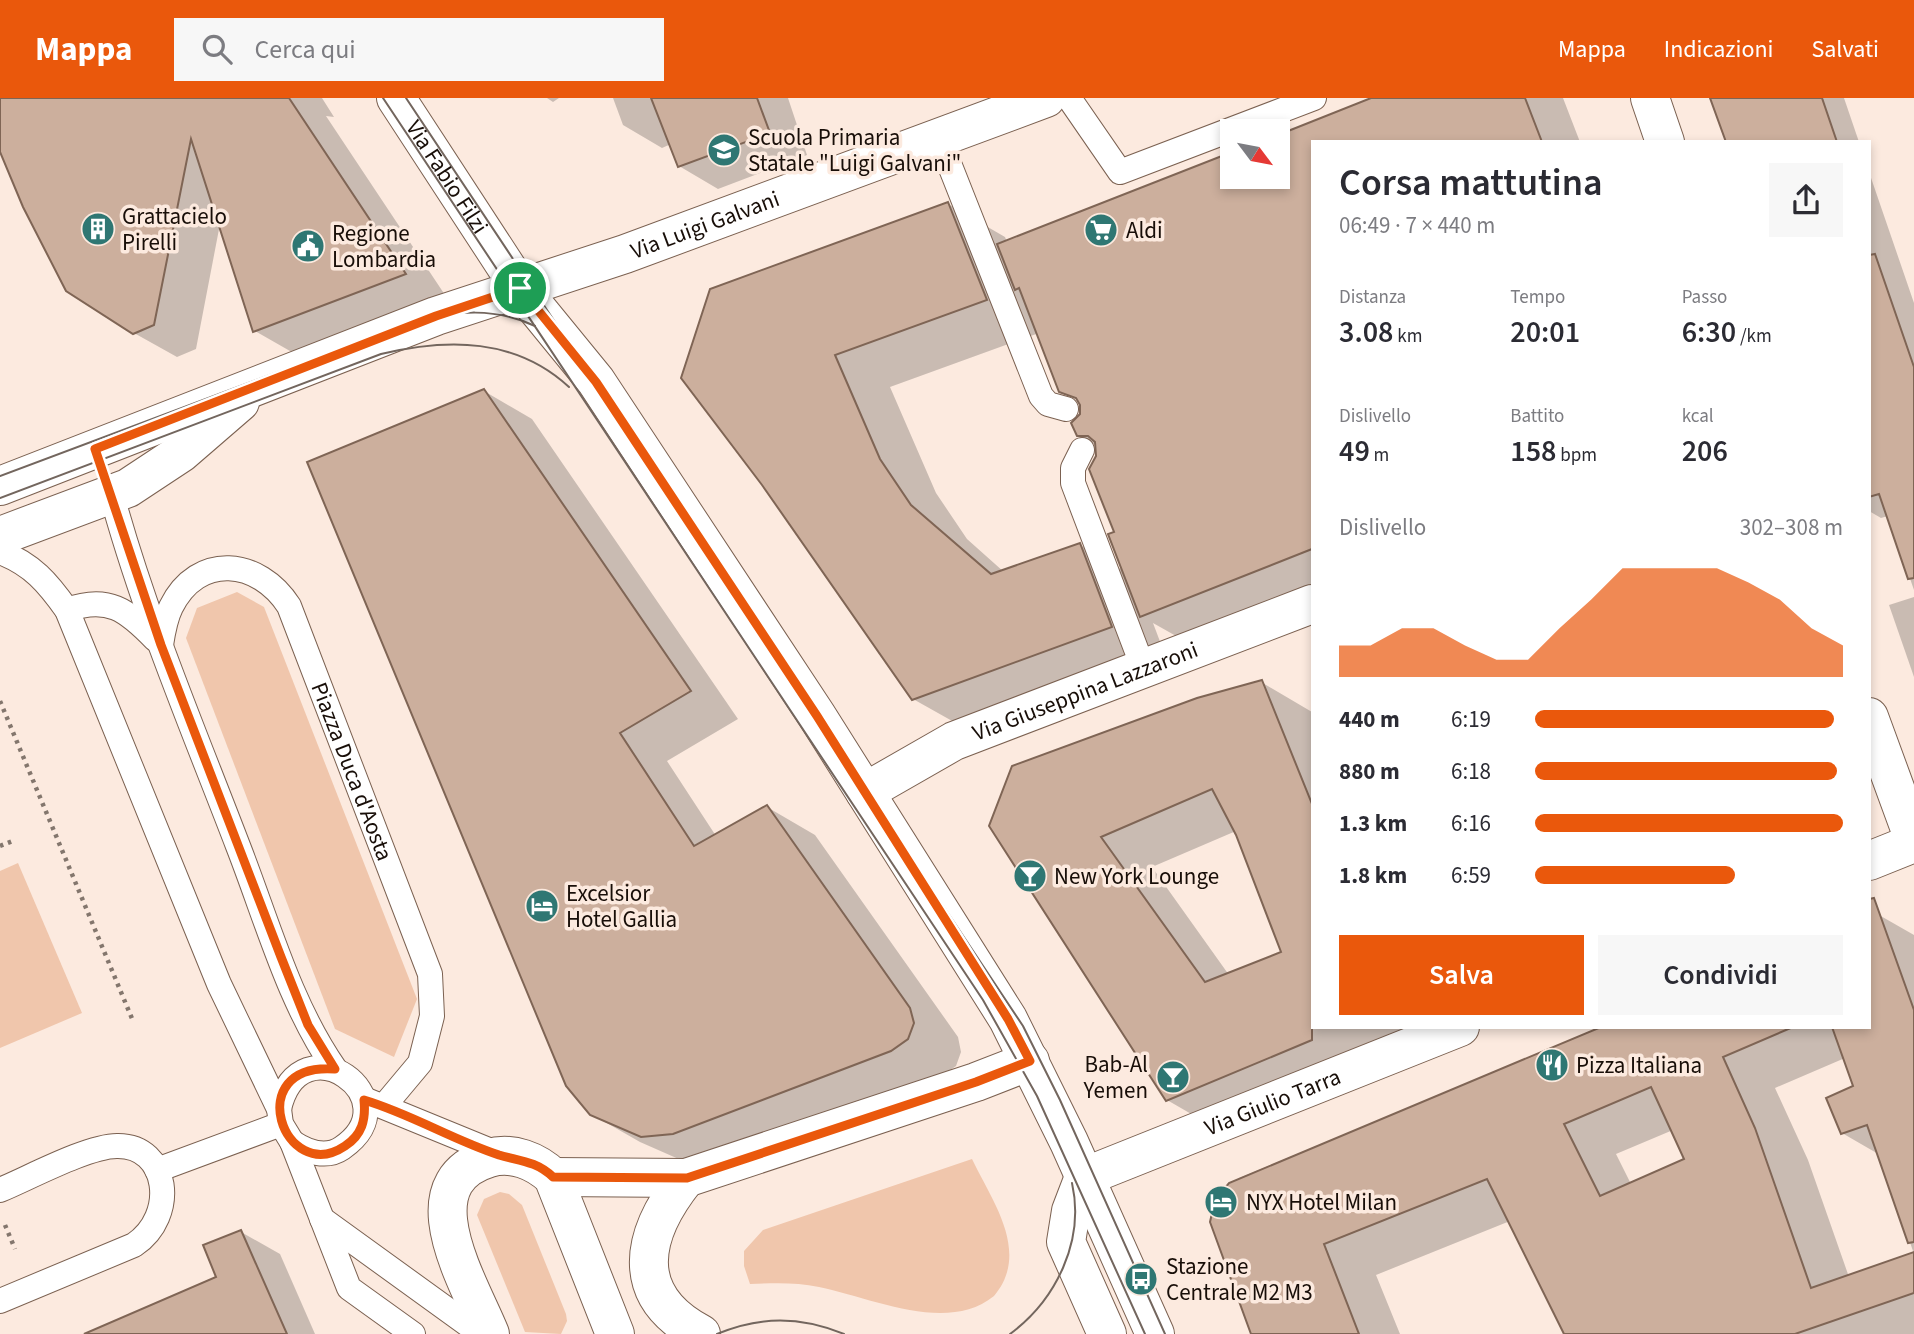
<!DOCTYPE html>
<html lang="it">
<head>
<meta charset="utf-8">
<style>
  :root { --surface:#fff; --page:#f7f7f7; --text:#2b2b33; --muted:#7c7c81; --accent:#ea580c }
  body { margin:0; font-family:"Source Sans 3",sans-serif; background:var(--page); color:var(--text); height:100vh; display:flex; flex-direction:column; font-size:26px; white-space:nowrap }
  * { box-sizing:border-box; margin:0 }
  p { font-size:23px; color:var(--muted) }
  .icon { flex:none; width:38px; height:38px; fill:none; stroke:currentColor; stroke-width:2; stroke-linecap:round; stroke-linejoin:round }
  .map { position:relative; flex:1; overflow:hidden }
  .sheet { position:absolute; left:1311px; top:42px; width:560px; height:889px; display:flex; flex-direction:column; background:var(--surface); border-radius:0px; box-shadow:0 4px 10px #0003 }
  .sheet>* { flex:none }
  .needle { width:46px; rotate:122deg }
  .tools { position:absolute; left:1220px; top:21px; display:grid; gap:14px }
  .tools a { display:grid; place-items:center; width:70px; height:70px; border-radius:0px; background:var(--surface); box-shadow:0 4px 10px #0003; font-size:35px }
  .pin { position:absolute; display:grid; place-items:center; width:60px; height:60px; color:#fff; margin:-30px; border:4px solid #fff; border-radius:50%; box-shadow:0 2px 7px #0007 }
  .round { display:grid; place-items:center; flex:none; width:74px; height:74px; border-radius:0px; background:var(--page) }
  .headline { display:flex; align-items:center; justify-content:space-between; height:119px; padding:0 28px }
  h1 { font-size:38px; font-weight:600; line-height:52px }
  .stats { display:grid; grid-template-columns:repeat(3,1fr); gap:10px; height:119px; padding:7px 28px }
  .stats div { display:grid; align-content:center }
  .stats b { font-size:30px; font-weight:600 }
  .stats small { font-size:19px; font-weight:400 }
  .stats p { font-size:19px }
  .chart { height:196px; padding:14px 28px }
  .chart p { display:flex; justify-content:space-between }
  .chart svg { width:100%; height:126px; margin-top:7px; fill:var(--accent); opacity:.7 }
  .primary-button { display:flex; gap:14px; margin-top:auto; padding:14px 28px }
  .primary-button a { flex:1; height:80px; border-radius:0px; background:var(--accent); color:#fff; font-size:28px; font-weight:600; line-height:80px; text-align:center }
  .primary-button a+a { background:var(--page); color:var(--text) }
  ul { padding:0 28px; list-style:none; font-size:23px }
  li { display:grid; grid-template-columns:112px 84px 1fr; align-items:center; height:52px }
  li i { height:18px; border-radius:9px; background:var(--accent) }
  header { display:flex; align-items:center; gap:42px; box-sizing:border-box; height:98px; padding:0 35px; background:var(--accent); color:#fff }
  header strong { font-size:33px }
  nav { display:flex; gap:38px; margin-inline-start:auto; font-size:24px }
  .search { width:490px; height:63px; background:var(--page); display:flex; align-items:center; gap:18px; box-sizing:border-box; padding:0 24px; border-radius:0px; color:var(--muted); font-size:26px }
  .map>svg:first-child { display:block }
  .green { fill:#f0c6ac }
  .shadow { fill:#0003; fill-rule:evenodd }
  .building { fill:#ccaf9d; stroke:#7f6555; stroke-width:2; fill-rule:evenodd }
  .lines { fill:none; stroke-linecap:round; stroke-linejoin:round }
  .service-casing { stroke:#7b6151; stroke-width:26 }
  .minor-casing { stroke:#7b6151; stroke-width:40 }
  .tertiary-casing { stroke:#7b6151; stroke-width:40 }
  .path { stroke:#83766d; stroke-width:4.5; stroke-dasharray:3.5 5; stroke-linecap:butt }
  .service { stroke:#fff; stroke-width:24 }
  .minor { stroke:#fff; stroke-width:38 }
  .tertiary { stroke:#fff; stroke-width:38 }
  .tram { stroke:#73665e; stroke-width:2 }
  .route-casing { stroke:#fff; stroke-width:14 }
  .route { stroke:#ea580c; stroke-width:9 }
  .labels { text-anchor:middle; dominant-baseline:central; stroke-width:7; stroke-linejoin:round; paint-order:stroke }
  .poi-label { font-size:23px; fill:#180e08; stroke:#fceadf; text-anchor:start }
  .street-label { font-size:23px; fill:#180e08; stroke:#fceadf }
</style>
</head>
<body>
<header>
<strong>Mappa</strong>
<div class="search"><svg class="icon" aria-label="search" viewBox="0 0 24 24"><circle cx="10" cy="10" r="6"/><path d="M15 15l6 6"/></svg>Cerca qui</div>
<nav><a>Mappa</a><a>Indicazioni</a><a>Salvati</a></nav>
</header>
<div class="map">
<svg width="1914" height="1236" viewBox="0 0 1914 1236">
  <rect width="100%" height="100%" fill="#fceadf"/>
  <!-- green -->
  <g class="green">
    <path d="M237 494 264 509 417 901 394 959 335 931 186 540 197 510Z"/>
    <path d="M18 765 82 915 0 950V773Z"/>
    <path d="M972 1061C992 1103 1031 1154 994 1198 947 1236 873 1200 819 1189 796 1184 773 1185 750 1186L744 1168V1153L763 1132Z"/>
    <path d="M500 1094 509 1096 522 1107 566 1216 567 1223 561 1236 525 1234 477 1117 484 1101Z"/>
  </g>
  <!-- shadow -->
  <g class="shadow">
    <path d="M0 0H322L334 19 326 18 447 200 297 257 255 233 220 126 196 251 177 259 134 235 0 50Z"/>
    <path d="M547 0H559L553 4Z"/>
    <path d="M613 0H788L807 57 718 91 679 68 671 46 662 50 623 27Z"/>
    <path d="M1376 0H1563L1580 44H1312V500L1192 547 1153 525 1167 562 970 633 913 601 763 386 683 280 948 106 1005 139 1007 144 1232 56V79H1278V38ZM1039 235 1061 292 1081 304 1078 337 1097 348 1124 473 1080 447 1004 474 967 441 936 395 890 289Z"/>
    <path d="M1712 0H1844L1859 44H1728Z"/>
    <path d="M1869 74 1914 205V492L1888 418 1881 420 1869 413Z"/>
    <path d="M484 293 532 321 738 621 667 663 716 738 767 709 815 737 958 939 961 954 956 968 939 980 690 1066 640 1044 591 1016Z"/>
    <path d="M1914 499V579L1889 507Z"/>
    <path d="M1261 584 1312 614V929H1440L1219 1032 1167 1002 1014 669ZM1236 733 1283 855 1229 877 1152 769Z"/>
    <path d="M1879 817 1914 837V1156L1880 1057 1842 1035 1855 989 1845 960 1775 990 1808 1062 1849 1179 1914 1156V1236H1562L1565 1235 1510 1123 1376 1177 1400 1236H1254L1217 1103 1239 1080 1605 929H1869V821ZM1673 1032 1687 1062 1631 1086 1616 1056Z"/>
    <path d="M241 1134 280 1156 315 1236H88L219 1180Z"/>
  </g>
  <!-- building -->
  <g class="building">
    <path d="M0 0H289L406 176 253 234 191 41 154 227 133 236 66 193 23 109 0 54Z"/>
    <path d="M651 0H757L770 35 678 69Z"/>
    <path d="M1371 0H1525L1542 44H1312V451L1140 519 1108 436 1114 434 1089 371 1096 358 1095 344 1088 338H1077L1071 325 1080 316V307L1076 300 1059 294 1019 190 1015 192 997 146 1232 54V79H1278V37Z"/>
    <path d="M1710 0H1822L1837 44H1726Z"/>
    <path d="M948 104 987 202 835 257 880 361 911 407 991 476 1080 445 1112 529 912 602 762 387 681 280 710 191Z"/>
    <path d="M1875 156 1914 269V480L1908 481 1879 396 1869 399V157Z"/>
    <path d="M484 291 691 593 620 635 694 748 767 707 910 910 914 925 908 941 891 953 673 1036 641 1039 590 1017 566 988 307 364Z"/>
    <path d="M1262 582 1312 706V942L1166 1003 989 728 1012 668 1197 600ZM1212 691 1236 737 1281 854 1205 884 1101 739Z"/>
    <path d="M1874 800 1914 912V1144L1908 1145 1867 1027 1841 1036 1826 1000 1853 988 1832 929H1869V801Z"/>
    <path d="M1601 929H1793L1723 959 1755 1030 1811 1190 1914 1154V1195L1795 1236H1564L1487 1081 1324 1146 1359 1236H1251L1210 1124 1215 1102 1229 1085ZM1651 989 1684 1061 1600 1098 1564 1026Z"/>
    <path d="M241 1132 287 1236H84L216 1179 203 1147Z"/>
  </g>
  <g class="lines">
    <defs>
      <g id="service">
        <path d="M1069 0 1120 74 1314 0"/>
        <path d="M939 40 1041 298 1048 306 1066 311"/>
        <path d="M1082 352 1073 370V385L1144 572"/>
        <path d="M112 398C145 518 194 633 238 748 267 822 289 905 335 971"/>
        <path d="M0 454C32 466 48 485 67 512L219 886 279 1011 281 1026 292 1044 349 1190 413 1236"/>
        <path d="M67 512C108 497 127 512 155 541"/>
        <path id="s1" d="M161 547C163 534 165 521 171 509 198 454 259 461 289 508L430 876 432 918 420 965 384 1008"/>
        <path d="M369 1003 501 1057"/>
        <path d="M279 1011C300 920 414 1001 342 1050 326 1061 307 1054 292 1044"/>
        <path d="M157 1072 281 1026"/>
        <path d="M0 1092C29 1080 88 1048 117 1048 169 1047 178 1118 134 1147L0 1203"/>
        <path d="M322 1121 481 1236"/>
      </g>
      <g id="minor">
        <path id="s2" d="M396 0 520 190 596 283 817 618 1008 921 1069 1044 1155 1236"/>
        <path d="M1650 0 1665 44"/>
        <path d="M1869 619 1914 742"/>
        <path id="s3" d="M865 694 954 643 1312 506"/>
        <path d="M1869 763 1914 745"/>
        <path d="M553 1079 686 1080 976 984 1030 963"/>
        <path id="s4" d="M1084 1079 1460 929"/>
        <path d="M1084 1079 1071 1113 1066 1144 1107 1236"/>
        <path d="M686 1080C641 1136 627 1197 701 1236"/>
        <path d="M490 1236C470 1186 406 1085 489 1060 512 1053 536 1063 553 1079L615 1236"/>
      </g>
      <g id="tertiary">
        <path id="s5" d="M0 388 436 218 625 156 1046 0"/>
        <path d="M0 438 128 390 181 355 240 304"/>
      </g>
    </defs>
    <!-- service casing -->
    <use href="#service" class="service-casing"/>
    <!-- minor casing -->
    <use href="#minor" class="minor-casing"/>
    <!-- tertiary casing -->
    <use href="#tertiary" class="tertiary-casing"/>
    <!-- path -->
    <g class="path">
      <path d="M0 603 133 923"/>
      <path d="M0 748 15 742"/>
      <path d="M5 1127 15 1151"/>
    </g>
    <!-- service -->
    <use href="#service" class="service"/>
    <!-- minor -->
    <use href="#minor" class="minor"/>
    <!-- tertiary -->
    <use href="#tertiary" class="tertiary"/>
    <!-- tram -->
    <g class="tram">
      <path d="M383 0 983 902 1037 998 1145 1236"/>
      <path d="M406 0 1023 928 1060 1002 1165 1236"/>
      <path d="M0 378 414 223C456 213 495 209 535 228"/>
      <path d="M0 400 381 256C448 240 516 240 569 289"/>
      <path d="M717 1236C760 1218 800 1218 844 1236"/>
      <path d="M1010 1236C1056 1202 1085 1143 1072 1085"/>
    </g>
  </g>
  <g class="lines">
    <defs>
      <path id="route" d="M520 190 596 284 817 618 1008 921 1030 963 976 984 687 1080 553 1079C536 1063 520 1063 499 1057 453 1042 411 1016 364 1002 366 1022 362 1037 345 1048 284 1089 240 964 335 971L308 927 281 859 161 547 95 351 436 218Z"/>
    </defs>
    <!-- route casing -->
    <use href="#route" class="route-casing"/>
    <!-- route -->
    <use href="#route" class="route"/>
  </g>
  <!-- icons -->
  <defs>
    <symbol id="school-disc" viewBox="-11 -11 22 22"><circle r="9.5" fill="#2f7773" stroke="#fceadf"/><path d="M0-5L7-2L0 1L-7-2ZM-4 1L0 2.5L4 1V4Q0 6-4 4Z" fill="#fff"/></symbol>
    <symbol id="building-disc" viewBox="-11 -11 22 22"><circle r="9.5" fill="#2f7773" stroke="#fceadf"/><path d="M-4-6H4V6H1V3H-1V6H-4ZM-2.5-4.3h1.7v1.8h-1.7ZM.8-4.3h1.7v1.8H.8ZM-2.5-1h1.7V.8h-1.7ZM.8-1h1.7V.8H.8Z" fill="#fff"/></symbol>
    <symbol id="supermarket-disc" viewBox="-11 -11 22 22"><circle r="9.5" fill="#2f7773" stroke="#fceadf"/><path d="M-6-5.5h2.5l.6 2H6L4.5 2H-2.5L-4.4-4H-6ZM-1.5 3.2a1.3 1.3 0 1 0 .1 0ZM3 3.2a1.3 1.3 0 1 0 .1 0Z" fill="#fff"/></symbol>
    <symbol id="civic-disc" viewBox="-11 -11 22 22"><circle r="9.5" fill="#2f7773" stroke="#fceadf"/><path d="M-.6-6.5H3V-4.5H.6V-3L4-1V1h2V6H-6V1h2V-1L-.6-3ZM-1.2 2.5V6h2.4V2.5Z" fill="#fff"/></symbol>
    <symbol id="bar-disc" viewBox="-11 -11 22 22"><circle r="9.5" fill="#2f7773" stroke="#fceadf"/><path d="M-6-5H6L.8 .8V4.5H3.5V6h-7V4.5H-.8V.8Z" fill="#fff"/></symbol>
    <symbol id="hotel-disc" viewBox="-11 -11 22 22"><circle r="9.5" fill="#2f7773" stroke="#fceadf"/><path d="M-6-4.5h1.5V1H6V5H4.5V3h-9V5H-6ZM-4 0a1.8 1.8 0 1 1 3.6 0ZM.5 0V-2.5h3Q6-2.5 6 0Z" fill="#fff"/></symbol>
    <symbol id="restaurant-disc" viewBox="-11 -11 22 22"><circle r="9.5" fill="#2f7773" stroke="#fceadf"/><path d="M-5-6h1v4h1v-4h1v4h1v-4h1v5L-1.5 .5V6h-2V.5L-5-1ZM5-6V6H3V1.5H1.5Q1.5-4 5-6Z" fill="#fff"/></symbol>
    <symbol id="bus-disc" viewBox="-11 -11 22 22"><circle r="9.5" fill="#2f7773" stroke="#fceadf"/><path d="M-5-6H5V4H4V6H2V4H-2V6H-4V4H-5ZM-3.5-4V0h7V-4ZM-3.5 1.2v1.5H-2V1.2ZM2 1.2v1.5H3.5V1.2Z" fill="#fff"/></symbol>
  </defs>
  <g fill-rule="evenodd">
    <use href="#school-disc" x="705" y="33" width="38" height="38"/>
    <use href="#building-disc" x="79" y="112" width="38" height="38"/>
    <use href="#supermarket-disc" x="1082" y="113" width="38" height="38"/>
    <use href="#civic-disc" x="289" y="129" width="38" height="38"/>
    <use href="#bar-disc" x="1011" y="759" width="38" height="38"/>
    <use href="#hotel-disc" x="523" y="789" width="38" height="38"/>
    <use href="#restaurant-disc" x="1533" y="948" width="38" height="38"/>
    <use href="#bar-disc" x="1154" y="960" width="38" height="38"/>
    <use href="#hotel-disc" x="1202" y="1085" width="38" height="38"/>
    <use href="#bus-disc" x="1122" y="1162" width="38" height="38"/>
  </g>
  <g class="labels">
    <!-- poi labels -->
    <g class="poi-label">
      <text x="748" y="39">Scuola Primaria<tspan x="748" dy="26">Statale "Luigi Galvani"</tspan></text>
      <text x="122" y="118">Grattacielo<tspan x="122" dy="26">Pirelli</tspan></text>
      <text x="1126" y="132">Aldi</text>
      <text x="332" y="135">Regione<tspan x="332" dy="26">Lombardia</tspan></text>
      <text x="1054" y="778">New York Lounge</text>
      <text x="566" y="795">Excelsior<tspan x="566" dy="26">Hotel Gallia</tspan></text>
      <text x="1148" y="966" text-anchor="end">Bab-Al<tspan x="1148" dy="26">Yemen</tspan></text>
      <text x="1576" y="967">Pizza Italiana</text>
      <text x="1246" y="1104">NYX Hotel Milan</text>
      <text x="1166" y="1168">Stazione<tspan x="1166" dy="26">Centrale M2 M3</tspan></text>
    </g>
    <!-- street labels -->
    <g class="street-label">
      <text stroke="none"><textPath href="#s2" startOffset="94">Via Fabio Filzi</textPath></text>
      <text stroke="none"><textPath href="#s5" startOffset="752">Via Luigi Galvani</textPath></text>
      <text stroke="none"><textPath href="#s3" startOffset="243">Via Giuseppina Lazzaroni</textPath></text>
      <text stroke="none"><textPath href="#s1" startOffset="364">Piazza Duca d'Aosta</textPath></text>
      <text stroke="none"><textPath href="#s4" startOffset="203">Via Giulio Tarra</textPath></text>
    </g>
  </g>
</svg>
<div class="tools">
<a><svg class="needle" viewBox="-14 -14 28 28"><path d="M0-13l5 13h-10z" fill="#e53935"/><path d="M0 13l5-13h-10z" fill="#7c7c81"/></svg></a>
</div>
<div class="pin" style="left:520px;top:190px;background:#1e9e55"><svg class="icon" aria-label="arrive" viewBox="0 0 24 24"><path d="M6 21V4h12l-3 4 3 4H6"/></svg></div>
<section class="sheet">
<div class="headline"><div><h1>Corsa mattutina</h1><p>06:49 · 7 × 440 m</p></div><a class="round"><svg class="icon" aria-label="share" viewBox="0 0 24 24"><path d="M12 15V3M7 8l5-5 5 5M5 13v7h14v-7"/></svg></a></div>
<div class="stats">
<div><p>Distanza</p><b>3.08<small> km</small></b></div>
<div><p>Tempo</p><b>20:01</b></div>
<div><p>Passo</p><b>6:30<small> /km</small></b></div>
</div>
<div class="stats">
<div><p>Dislivello</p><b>49<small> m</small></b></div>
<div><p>Battito</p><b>158<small> bpm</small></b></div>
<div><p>kcal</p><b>206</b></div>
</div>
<div class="chart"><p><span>Dislivello</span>302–308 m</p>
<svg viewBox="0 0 160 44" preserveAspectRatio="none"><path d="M0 44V33L10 33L20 27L30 27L40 33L50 38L60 38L70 27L80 17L90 6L100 6L110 6L120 6L130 11L140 17L150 27L160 33V44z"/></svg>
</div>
<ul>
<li><b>440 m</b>6:19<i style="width:97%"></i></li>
<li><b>880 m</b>6:18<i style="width:98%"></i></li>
<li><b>1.3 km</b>6:16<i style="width:100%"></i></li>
<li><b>1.8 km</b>6:59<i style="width:65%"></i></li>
</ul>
<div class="primary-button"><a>Salva</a><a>Condividi</a></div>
</section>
</div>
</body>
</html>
